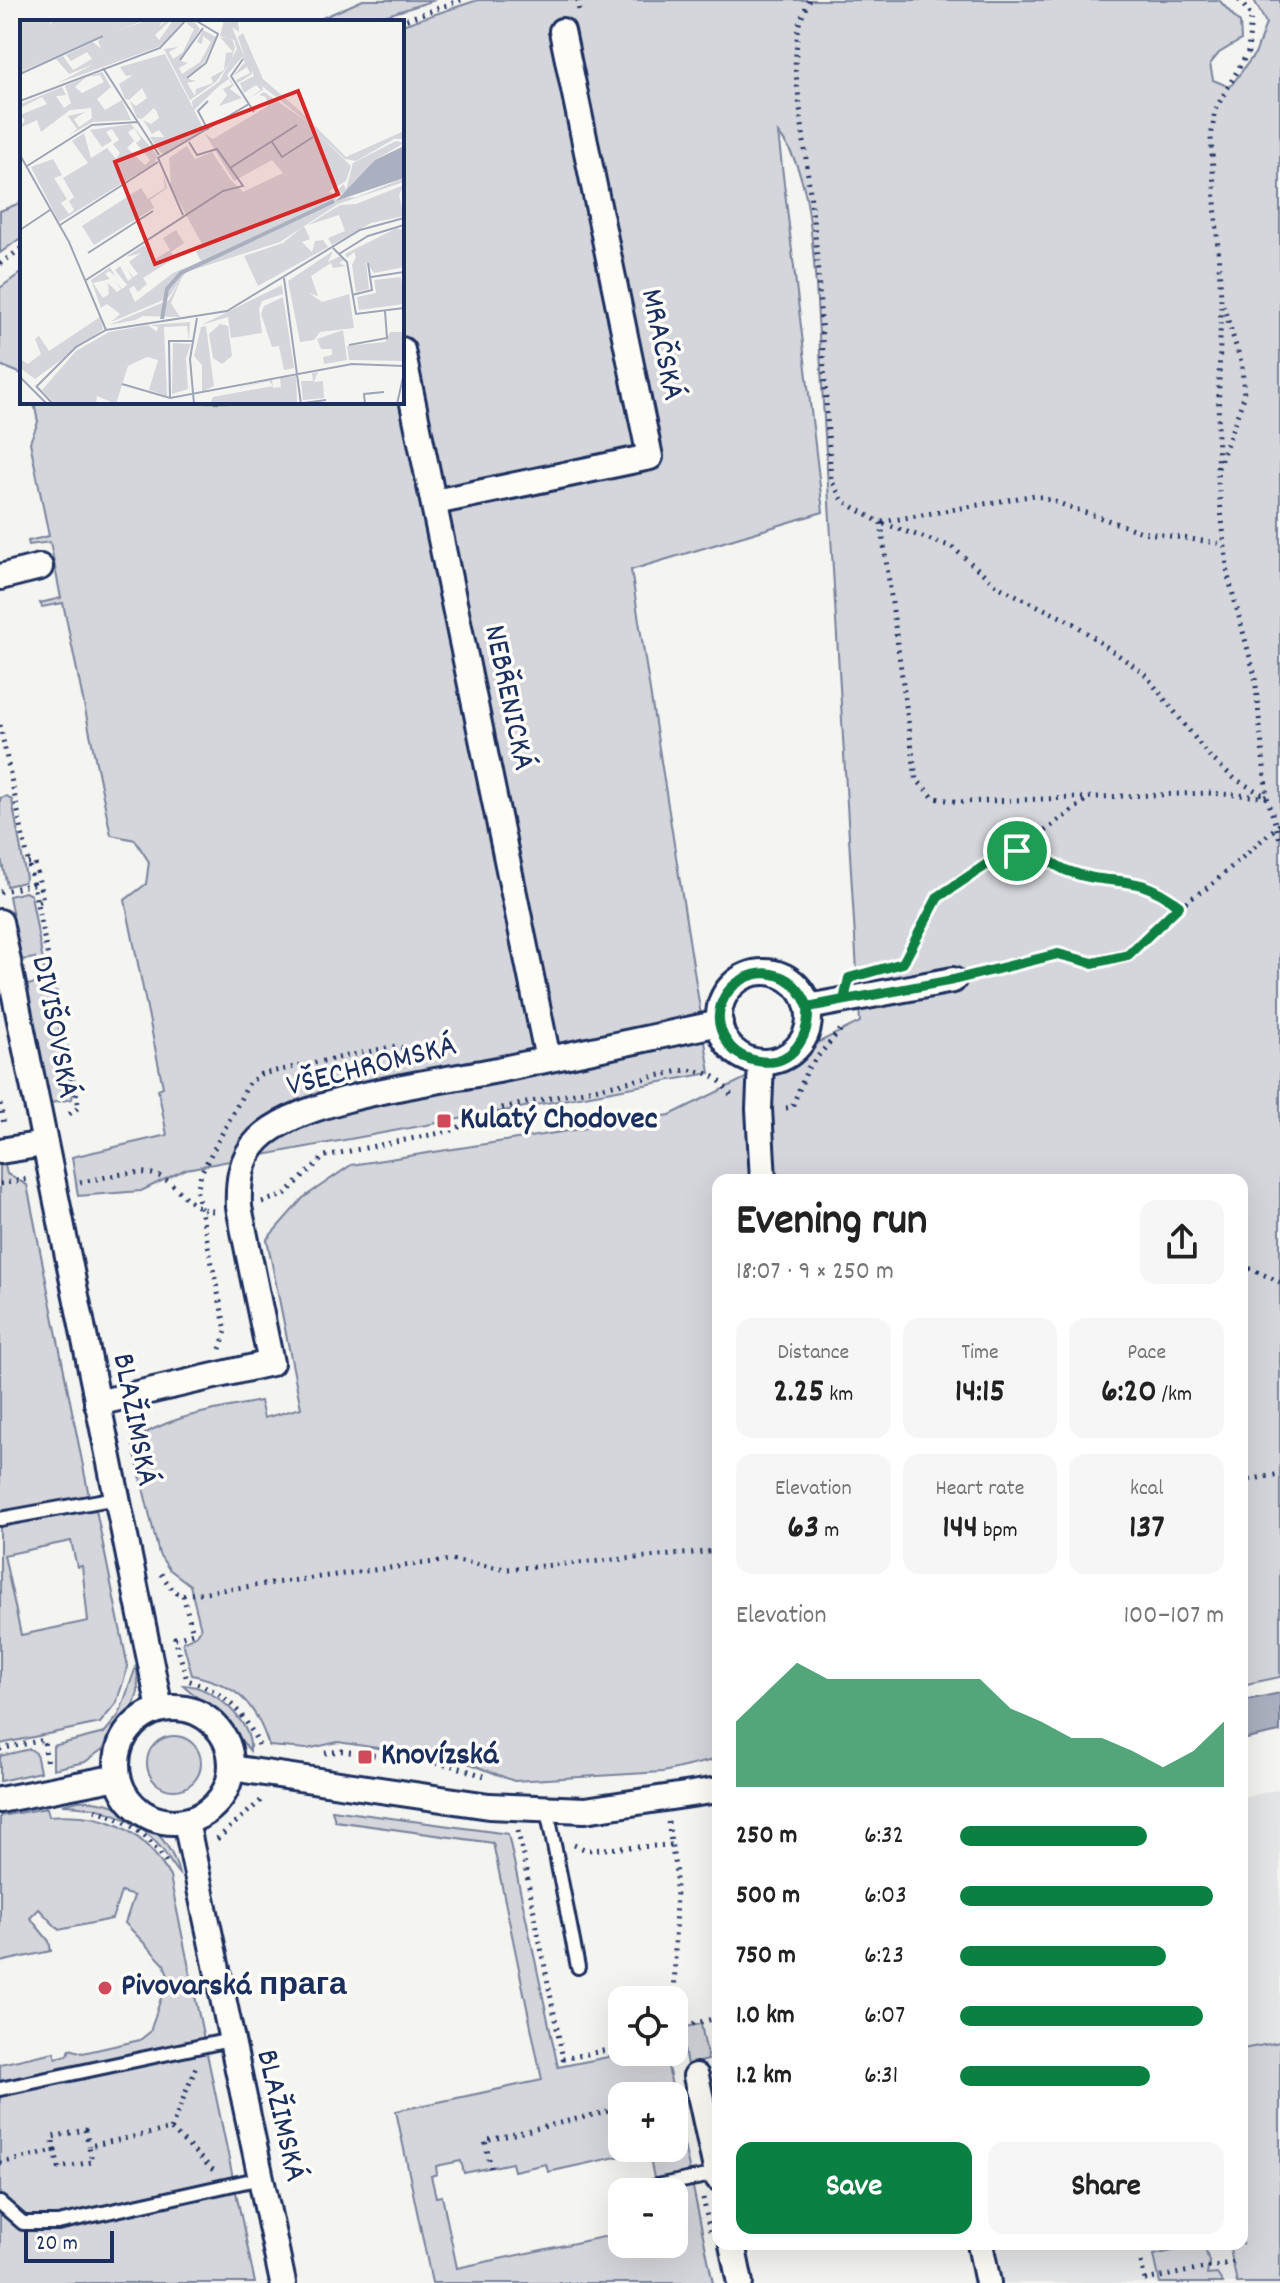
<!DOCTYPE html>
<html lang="en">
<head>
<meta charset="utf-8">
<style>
  :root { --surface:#fff; --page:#f6f6f6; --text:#222; --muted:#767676; --accent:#0b8043 }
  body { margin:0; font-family:Dekko,sans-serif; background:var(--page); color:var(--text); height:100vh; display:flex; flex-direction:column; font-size:30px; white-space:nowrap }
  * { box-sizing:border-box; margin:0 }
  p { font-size:26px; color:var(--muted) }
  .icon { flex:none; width:44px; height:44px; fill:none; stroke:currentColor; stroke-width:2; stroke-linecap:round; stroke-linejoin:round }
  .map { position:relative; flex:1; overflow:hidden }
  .drawer { position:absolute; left:712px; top:1174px; width:536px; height:1076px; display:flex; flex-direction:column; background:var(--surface); border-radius:16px; box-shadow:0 8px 32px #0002 }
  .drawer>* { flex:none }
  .buttons { position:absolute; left:608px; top:1986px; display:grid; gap:16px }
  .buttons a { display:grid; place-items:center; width:80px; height:80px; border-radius:16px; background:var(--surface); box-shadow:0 8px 32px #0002; font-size:40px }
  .scale { position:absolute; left:24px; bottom:20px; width:90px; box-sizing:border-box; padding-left:8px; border:4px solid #1b2f5e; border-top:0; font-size:22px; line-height:28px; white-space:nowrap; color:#1b2f5e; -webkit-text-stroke:6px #fdfcf7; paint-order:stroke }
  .pin { position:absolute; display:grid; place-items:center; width:68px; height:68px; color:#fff; margin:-34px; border:4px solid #fff; border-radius:50%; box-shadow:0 2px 8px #0007 }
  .round { display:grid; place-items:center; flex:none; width:84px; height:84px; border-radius:16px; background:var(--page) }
  .head { display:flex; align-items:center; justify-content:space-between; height:136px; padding:0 24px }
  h1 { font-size:44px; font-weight:700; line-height:60px }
  .stats { display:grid; grid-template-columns:repeat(3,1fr); gap:12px; height:136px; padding:8px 24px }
  .stats div { display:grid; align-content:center; border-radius:16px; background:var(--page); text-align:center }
  .stats b { font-size:34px; font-weight:700 }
  .stats small { font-size:22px; font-weight:400 }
  .stats p { font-size:22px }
  .chart { height:224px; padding:16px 24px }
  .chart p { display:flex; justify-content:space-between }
  .chart svg { width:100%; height:144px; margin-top:8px; fill:var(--accent); opacity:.7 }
  .primary-button { display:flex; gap:16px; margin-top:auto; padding:16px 24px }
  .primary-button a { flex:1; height:92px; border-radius:16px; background:var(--accent); color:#fff; font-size:32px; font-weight:700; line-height:92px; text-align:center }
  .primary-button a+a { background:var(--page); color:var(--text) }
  ul { padding:0 24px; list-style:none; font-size:26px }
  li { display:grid; grid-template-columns:128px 96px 1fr; align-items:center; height:60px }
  li i { height:20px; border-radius:10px; background:var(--accent) }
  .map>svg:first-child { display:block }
  .built { fill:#e4e5e6 }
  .green { fill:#d4d6db; stroke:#78829c; stroke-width:2; fill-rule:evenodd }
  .water { fill:#aab0bf; stroke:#717c98; stroke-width:2 }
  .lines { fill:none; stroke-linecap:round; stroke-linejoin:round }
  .lane-casing { stroke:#1b2f5e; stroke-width:18 }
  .street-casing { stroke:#1b2f5e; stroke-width:30 }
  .path { stroke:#1b2f5e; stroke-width:5; stroke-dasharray:2 6; stroke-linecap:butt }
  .lane { stroke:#fdfcf7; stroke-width:12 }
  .street { stroke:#fdfcf7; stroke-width:24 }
  .route-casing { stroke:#fff; stroke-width:16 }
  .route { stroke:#0b8043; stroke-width:10 }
  .poi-dot { fill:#d1495b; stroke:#fdfcf7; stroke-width:3 }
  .labels { text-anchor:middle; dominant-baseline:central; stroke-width:7; stroke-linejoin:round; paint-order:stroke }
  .street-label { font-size:32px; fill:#1b2f5e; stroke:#fdfcf7 }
  .poi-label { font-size:32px; font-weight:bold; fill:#1b2f5e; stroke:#fdfcf7; text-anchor:start }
  .inset-river { fill:none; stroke:#aab0bf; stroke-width:4 }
  .inset-road { fill:none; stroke:#9da5b6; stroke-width:2 }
  .view { fill:#d62828; fill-opacity:0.15; stroke:#d62828; stroke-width:4 }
  .inset-edge { fill:none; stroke:#1b2f5e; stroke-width:4 }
</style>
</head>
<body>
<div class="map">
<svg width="1280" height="2283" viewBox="0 0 1280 2283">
  <rect width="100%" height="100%" fill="#f4f4f1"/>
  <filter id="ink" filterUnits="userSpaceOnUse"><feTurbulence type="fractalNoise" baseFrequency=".0125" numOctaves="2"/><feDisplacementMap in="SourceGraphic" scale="16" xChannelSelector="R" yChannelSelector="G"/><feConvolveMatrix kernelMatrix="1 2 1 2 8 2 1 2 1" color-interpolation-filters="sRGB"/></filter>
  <g filter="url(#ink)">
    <!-- built -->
    <path class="built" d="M1280 1789V2283H976L968 2244H1242V1798Z"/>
    <!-- green -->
    <g class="green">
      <path d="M363 0H435L365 22H313Z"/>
      <path d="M478 0H1219L1240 23 1241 40 1219 53 1210 64 1213 80 1230 87 1256 52 1266 23 1254 0H1280V1677L1242 1685V1180H718V1759L663 1772 514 1781 463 1761 338 1742 307 1749 269 1746C255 1702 237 1685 192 1675L183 1642 197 1635 201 1629 190 1585 169 1569 159 1554 132 1442C168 1415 217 1410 260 1401L264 1418 301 1408 267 1239 303 1198 351 1165 670 1115 860 1022 816 285C811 236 811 172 778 133L823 512 631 570 710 1073 186 1169 141 1191 78 1196 72 1157 167 1135 158 1089 163 1087 125 900 146 884 149 862 135 840 111 835 63 603 42 607 40 603 61 598 50 542 29 545 28 541 49 536 30 442 38 422 34 402H402V25Z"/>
      <path d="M22 202V237L0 253V211Z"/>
      <path d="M22 272V374L0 365V288Z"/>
      <path d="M7 796 12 800 26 878 24 882 7 886 0 854V798Z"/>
      <path d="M25 892 31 895 45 973 39 974 35 958 21 960 9 896Z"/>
      <path d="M45 982 50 985 73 1093 72 1099 51 1103 26 985Z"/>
      <path d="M5 1165 7 1174 27 1185 89 1496 0 1514V1166Z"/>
      <path d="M96 1510 128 1667 116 1704 100 1723 0 1744V1526ZM71 1541 77 1567 82 1566 88 1621 21 1635 4 1555Z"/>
      <path d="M137 1664 138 1692 134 1705 104 1748 85 1762 53 1769V1746L104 1733 119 1715Z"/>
      <path d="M183 1685C212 1685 253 1721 250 1751L229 1725Z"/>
      <circle cx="174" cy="1763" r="27"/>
      <path d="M30 1749 36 1753 40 1772 0 1781V1756Z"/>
      <path d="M78 1801C123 1798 169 1830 179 1874 173 1868 168 1857 162 1849 136 1817 102 1805 62 1805Z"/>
      <path d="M47 1808 49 1816C104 1811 143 1828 170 1877L255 2283H0V2064L54 2052 56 2058 68 2055 70 2049 83 2053 140 2040 150 2032 168 1976 164 1964 125 1923 134 1896 121 1892 112 1919 59 1930 39 1909 30 1918 49 1941 51 1951 0 1962V1816Z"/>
      <path d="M332 1810 508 1834 558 2067 633 2052H665L674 2096H622V2148H674V2097L713 2283H432L396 2111 542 2080 493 1843 335 1821ZM648 2150 657 2192H674V2244H622V2233L457 2268 442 2196 436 2197 431 2176 437 2174 436 2166 461 2161 464 2173 512 2163 514 2171 546 2164 548 2172Z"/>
      <path d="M701 2024 708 2060 687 2065 680 2028Z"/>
      <path d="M1280 2042V2283H1237L1229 2244H1242V2049Z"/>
      <path d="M1204 2244 1209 2262 1207 2275 1217 2274 1223 2283H1160L1154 2255Z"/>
    </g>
    <!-- water -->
    <path class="water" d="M1280 1693V1732L1242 1740V1701Z"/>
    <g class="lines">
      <defs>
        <g id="lane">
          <path d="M0 1519 116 1498"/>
          <path d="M547 1809 578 1967"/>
          <path d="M0 2089 230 2040"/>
          <path d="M656 2186 717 2174"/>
          <path d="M0 2203 23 2223H58L261 2178"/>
        </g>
        <g id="street">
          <path d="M402 350 548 1059"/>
          <path d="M435 502 650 457 562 31"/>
          <path d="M0 577 40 567"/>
          <path d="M0 922 160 1709"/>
          <circle cx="764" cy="1017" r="45"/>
          <path d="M808 1007 953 980"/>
          <path d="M761 1062 759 1109 763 1180"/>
          <path d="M0 1151 44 1144"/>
          <path d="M97 1403 271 1363 239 1207C238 1183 240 1158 259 1139 301 1097 438 1082 498 1070 572 1054 646 1038 720 1023"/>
          <circle cx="174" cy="1765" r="57"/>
          <path d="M231 1768 489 1806 585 1810 718 1790"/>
          <path d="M0 1800 118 1777"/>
          <path d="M186 1822 283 2283"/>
          <path d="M696 2076 718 2178"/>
          <path d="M732 2244 740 2283"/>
          <path d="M980 2244 988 2283"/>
        </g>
      </defs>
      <!-- lane casing -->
      <use href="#lane" class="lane-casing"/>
      <!-- street casing -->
      <use href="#street" class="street-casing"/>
      <!-- path -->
      <g class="path">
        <path d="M578 0 579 12"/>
        <path d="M809 0 798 26 795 66 816 243 831 480 843 501 881 523 916 779 934 798 960 802 1208 793 1267 797 1235 779 1209 756 1145 674 1073 623 999 587 952 547 881 523"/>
        <path d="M1239 0 1251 15 1248 52 1215 110 1211 138 1221 297 1217 472 1228 576 1255 676 1267 797 1280 839"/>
        <path d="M399 22 461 0"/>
        <path d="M0 264 22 248"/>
        <path d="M1218 468 1244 397 1242 365 1222 302"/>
        <path d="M882 522 1035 495 1142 532 1224 544"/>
        <path d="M0 725 79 1107 65 1117"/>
        <path d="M1019 850 1088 799"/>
        <path d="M28 863H35L43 900 37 902"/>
        <path d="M0 892 33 884"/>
        <path d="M903 963 938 897 992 861 1017 851 1044 854 1066 871 1142 883 1179 906"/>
        <path d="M979 974 1058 954 1093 963 1128 955 1179 906 1210 886 1280 824"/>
        <path d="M0 1104 4 1124"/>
        <path d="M786 1108 792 1107 808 1068 842 1028"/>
        <path d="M80 1182C103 1179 139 1166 161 1177 182 1188 187 1208 213 1211"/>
        <path d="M0 1184 27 1179"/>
        <path d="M262 1202 284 1195 325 1156 450 1131 502 1108 685 1070C709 1071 719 1076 732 1097"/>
        <path d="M1242 1265 1280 1282"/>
        <path d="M220 1349 226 1331 197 1192 201 1173 249 1083 261 1074 396 1046 424 1054"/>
        <path d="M1242 1481 1280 1474"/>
        <path d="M161 1574 174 1592 183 1595 193 1633 175 1638 187 1680C224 1691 243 1711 259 1745"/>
        <path d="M183 1595 450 1560 507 1569 718 1551"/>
        <path d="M0 1749 44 1740 47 1766"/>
        <path d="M325 1753 342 1751 454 1766 484 1776"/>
        <path d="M95 1810C126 1818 148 1835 166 1862"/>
        <path d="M668 1822 676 1874 674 2031"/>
        <path d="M518 1831 563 2059 622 2047"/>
        <path d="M217 1839 264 1798"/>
        <path d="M574 1845 587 1850 671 1845"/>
        <path d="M677 2027 718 2018"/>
        <path d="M171 2129 196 2067"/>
        <path d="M55 2151 52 2137 85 2130 89 2146"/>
        <path d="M0 2163 55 2151 59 2168 92 2162 89 2146 171 2129 213 2170"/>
        <path d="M491 2168 485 2141 622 2108"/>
        <path d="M703 2198 710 2231"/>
        <path d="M1141 2262 1145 2280"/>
        <path d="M1145 2280 1235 2262"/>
      </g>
      <!-- lane -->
      <use href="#lane" class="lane"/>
      <!-- street -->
      <use href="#street" class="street"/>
    </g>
  </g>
  <g class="lines" filter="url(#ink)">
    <defs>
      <path id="route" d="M1017 851 992 861 938 897 903 963 849 978 844 1000 808 1007C780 937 692 990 727 1042 734 1053 745 1059 758 1061 792 1067 810 1037 808 1007L953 980 1058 954 1093 963 1128 955 1179 906C1134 870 1113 888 1068 871 1046 863 1046 850 1017 851"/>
    </defs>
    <!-- route casing -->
    <use href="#route" class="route-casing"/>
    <!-- route -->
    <use href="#route" class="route"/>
  </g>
  <!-- markers -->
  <g class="poi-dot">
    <rect x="436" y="1113" width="16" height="16" rx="4"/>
    <rect x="357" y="1749" width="16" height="16" rx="4"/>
    <circle cx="105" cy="1988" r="8"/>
  </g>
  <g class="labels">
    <!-- street labels -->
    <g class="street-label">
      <text transform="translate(660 345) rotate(78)">MRAČSKÁ</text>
      <text transform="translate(507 698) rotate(78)">NEBŘENICKÁ</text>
      <text transform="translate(53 1027) rotate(79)">DIVIŠOVSKÁ</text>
      <text transform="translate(372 1068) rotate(-14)">VŠECHROMSKÁ</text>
      <text transform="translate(133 1420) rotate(79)">BLAŽIMSKÁ</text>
      <text transform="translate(279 2116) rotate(77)">BLAŽIMSKÁ</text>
    </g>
    <!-- poi labels -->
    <g class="poi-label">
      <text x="460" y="1121">Kulatý Chodovec</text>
      <text x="381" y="1757">Knovízská</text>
      <text x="121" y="1988">Pivovarská прага</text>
    </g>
  </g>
  <!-- overview -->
  <g transform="translate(20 20)">
    <rect width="384" height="384" fill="#f4f4f1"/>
    <path d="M0 0H31L29 6 33 0H125L94 12 128 0H143L139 7 146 0H151L135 15 139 20 152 2 164 0 141 26 38 63 74 44 49 54 36 39 43 36 53 50 72 39 67 32 51 41 46 35 73 22 81 29 78 21 84 15 0 52ZM173 0 180 9 161 41 168 43 159 48 162 54 180 42 191 22 183 16 182 24 177 22 183 10 196 17 185 41 168 59 176 61 167 63 175 76 176 69 193 63 191 57 204 50 206 33 213 32 200 17 212 19 215 27 211 41 196 62 170 80 144 29 158 27 149 32 153 39 163 32 174 9 166 3ZM204 0H218L219 12 212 7 226 41 218 17 223 13 243 59 280 91 326 137 384 111V119H374L336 141 325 139 295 111 331 146 326 161 309 171 313 174 324 164 326 170 333 143 376 121 384 123 355 140 330 168 315 179 337 177 384 158V162L318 184 260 222 166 252 148 278 91 302 100 294 87 284 81 288 71 260 90 247 95 256 89 251 85 254 90 259 73 263 83 278 89 274 88 263 97 272 101 269 94 259 102 269 107 265 95 250 100 246 108 261 112 258 107 249 113 257 118 254 109 242 121 233 106 237 124 225 134 240 150 230 143 218 156 210 164 223 151 232 155 238 123 258 127 264 118 272 114 266 109 269 115 282 153 253 181 241 176 232 183 226 151 167 149 138 167 126 175 139 192 132 210 159 223 172 263 153 252 140 214 161 185 114 193 119 248 86 246 77 239 75 244 72 289 103 242 66 243 70 228 79 241 70 236 65 224 73 220 63 234 56 232 50V54L218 63 216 60 230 53 227 47 213 56 225 42 222 37 207 55 214 65 210 69 222 78 199 86 207 75 203 69 212 64 209 59 199 66 174 90 184 110 146 135 140 132 130 117H144L139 110 132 114 123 100 131 104 139 98 137 92 134 88 122 99 117 98 110 81 116 86 127 78 122 68 109 80 105 79 99 64 113 55 106 56 100 47 145 34 173 88 172 81 199 62 217 29 214 20 200 16ZM82 52 91 67 77 79 85 90 102 80 111 100 73 102 49 115 57 109 48 96 65 92 54 99 59 107 72 98 71 88 50 90 21 112 17 100 0 108 5 100 0 95 27 84 22 77 0 88 1 84 42 67 46 75 36 76 44 88 51 83 45 66 66 57 55 67 62 73 84 62 80 55 67 57ZM111 104 137 135 135 143 39 202 11 147 33 139 42 155 34 158 47 179 41 183 49 194 54 190 49 181 54 177 43 158 68 143 52 121 64 113 71 138 87 128 96 139 100 133 93 124 99 120 92 109 86 112 92 121 82 127 70 110ZM114 108 121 119 116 123 130 140 125 145 107 128 114 121 108 112ZM143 154 147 168 130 180 134 188 74 225 62 206 121 168 128 179 145 168ZM384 165 379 175 384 196 351 203 312 225 308 218 325 211 319 195 288 205 320 185 336 184ZM284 206 290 219 282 222 292 232 295 221 303 220 308 227 238 266 224 236 263 223ZM377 208 383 210 384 247 354 253 346 242 349 269 336 272 332 245 336 237 334 232 327 238 325 234ZM313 231 308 242 320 236 324 240 319 243 326 246 313 248 311 243 291 256 298 276 289 273 302 282 329 274 334 308 300 312 294 320 280 322 268 261ZM162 257 151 283 160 297 123 296 115 300 89 305 149 280ZM381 257 384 284 339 290 337 277 356 273 354 260ZM262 265 263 274 242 281 239 289 242 313 211 318 208 297 181 305ZM263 277 274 348 264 350 259 326 252 327 241 294 244 286ZM80 297 83 309 15 359 0 348V339L8 344 21 334 15 319 19 316 29 331ZM170 302 169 320 167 306 144 307 147 376 129 370 138 340 127 337 108 346 96 384 77 376 76 384H35L22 370 56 331 89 312 128 305 137 312 138 307 130 305ZM200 304 208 306 212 336 202 344 193 338 189 314ZM186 306 194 366 182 372V345L174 336 181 307ZM323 310 327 340 304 344 303 337 312 335V329H301L297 319ZM370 312H384V341L329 340 327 326 365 322ZM153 323 171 324 166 338 168 369 152 374ZM298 352 294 362 303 361 304 378 283 380 281 361H293L292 353ZM276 356 277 382 190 384 193 377 253 366 249 361 218 368 252 359 253 368 261 367 260 358Z" fill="#d4d6db" fill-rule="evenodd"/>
    <path d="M384 126V158L316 181 355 140Z" fill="#aab0bf"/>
    <path class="inset-river" d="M142 299 147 269 161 253 314 181"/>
    <path class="inset-road" d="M223 39 211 56 234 92M160 40 183 8M83 48 139 135M0 54 83 16M167 58 186 43 198 14 175 0M0 81 140 28 166 0M188 110 178 91 188 81M252 122 262 137 293 117M0 135 49 222 86 310M7 146 72 105 118 102M210 148 277 105M163 195 138 138 229 84M40 205 138 142M0 210 30 190M313 228 327 242 336 294 384 288M68 233 133 191M319 234 348 216 384 205M351 257 384 252M264 258 281 384M66 260 203 171 223 166 197 129 177 135 169 122M332 275 352 270 348 243M329 325 367 318 365 291M0 357 27 384M102 364 150 378 332 344 384 346M16 366 33 384M16 367 56 327 86 310 207 291 340 210 384 198M150 378 149 321H173M174 384 170 339 177 298M276 384 306 380M345 384 344 374 364 372M377 384 384 353"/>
    <path class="view" d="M278 71 318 174 135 244 95 142Z"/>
    <rect width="384" height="384" class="inset-edge"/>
  </g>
</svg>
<div class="buttons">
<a><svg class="icon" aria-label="locate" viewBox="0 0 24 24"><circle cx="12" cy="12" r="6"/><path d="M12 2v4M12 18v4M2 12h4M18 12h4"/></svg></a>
<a>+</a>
<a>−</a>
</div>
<div class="scale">20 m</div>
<div class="pin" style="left:1017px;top:851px;background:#1e9e55"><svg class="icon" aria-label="arrive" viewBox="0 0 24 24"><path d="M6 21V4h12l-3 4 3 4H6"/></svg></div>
<section class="drawer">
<div class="head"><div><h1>Evening run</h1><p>18:07 · 9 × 250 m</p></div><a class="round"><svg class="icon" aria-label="share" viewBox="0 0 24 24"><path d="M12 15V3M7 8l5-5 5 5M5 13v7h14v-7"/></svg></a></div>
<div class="stats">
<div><p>Distance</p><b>2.25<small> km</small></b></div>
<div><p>Time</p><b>14:15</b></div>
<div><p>Pace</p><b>6:20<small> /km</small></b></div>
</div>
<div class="stats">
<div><p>Elevation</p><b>63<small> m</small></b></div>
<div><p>Heart rate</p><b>144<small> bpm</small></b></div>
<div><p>kcal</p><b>137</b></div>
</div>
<div class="chart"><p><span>Elevation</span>100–107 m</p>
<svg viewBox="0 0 160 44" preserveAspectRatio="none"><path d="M0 44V24L10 15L20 6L30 11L40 11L50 11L60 11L70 11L80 11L90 20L100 24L110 29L120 29L130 33L140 38L150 33L160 24V44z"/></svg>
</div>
<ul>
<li><b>250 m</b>6:32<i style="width:71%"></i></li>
<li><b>500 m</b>6:03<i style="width:96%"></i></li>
<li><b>750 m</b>6:23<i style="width:78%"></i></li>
<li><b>1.0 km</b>6:07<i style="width:92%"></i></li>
<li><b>1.2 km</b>6:31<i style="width:72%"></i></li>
</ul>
<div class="primary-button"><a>Save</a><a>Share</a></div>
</section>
</div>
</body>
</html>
